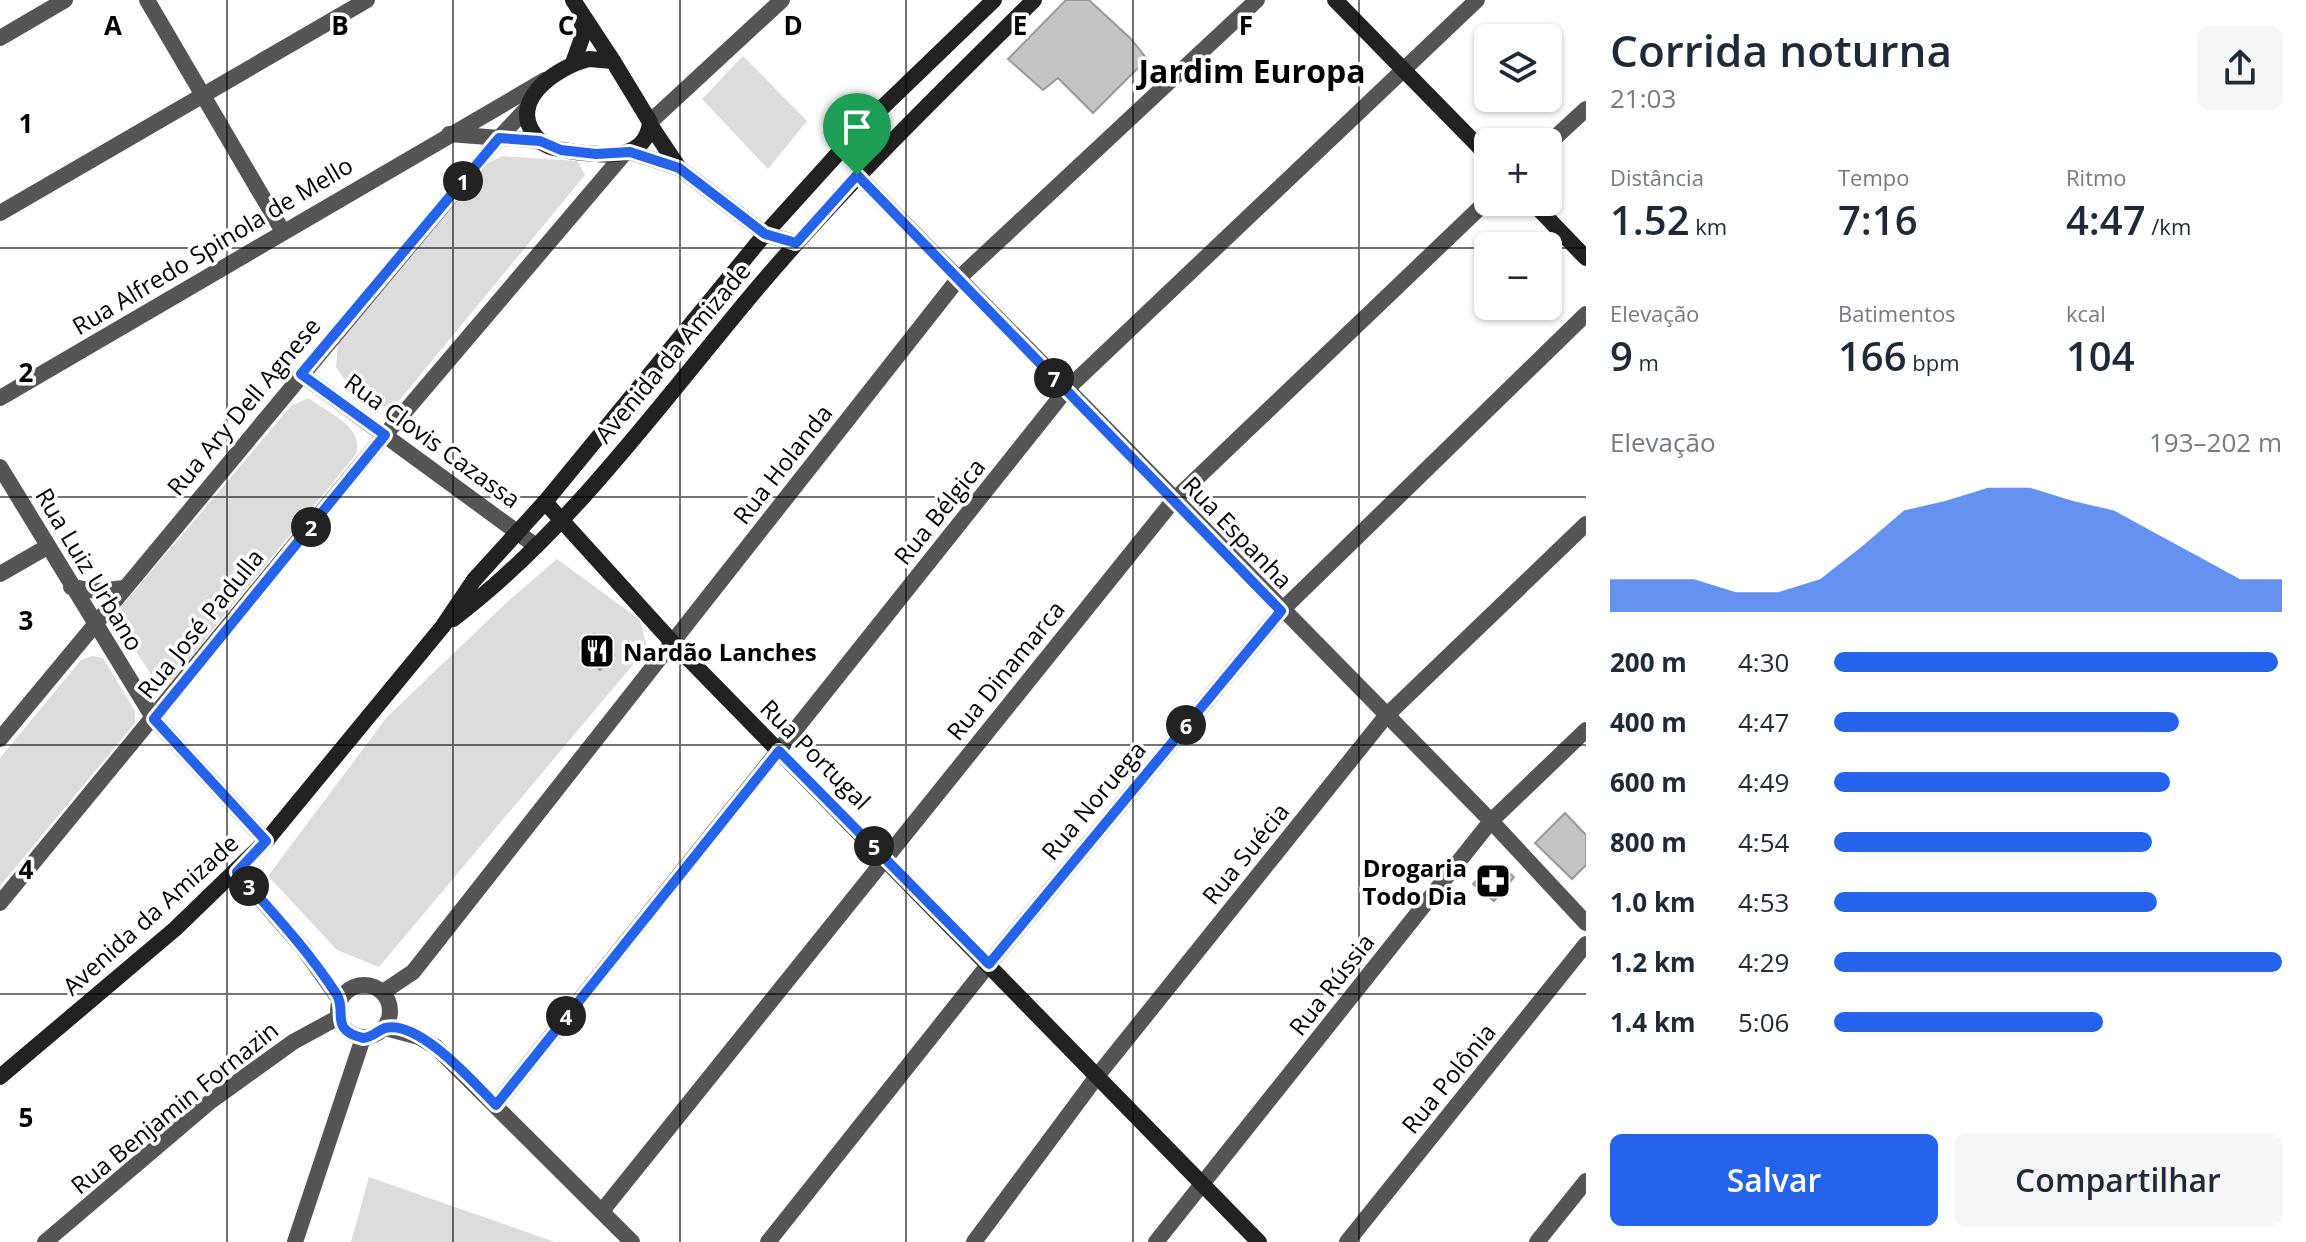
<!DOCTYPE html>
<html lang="pt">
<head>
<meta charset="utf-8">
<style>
  :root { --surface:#fff; --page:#f6f6f7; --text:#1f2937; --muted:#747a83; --accent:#2563eb }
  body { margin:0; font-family:"Open Sans",sans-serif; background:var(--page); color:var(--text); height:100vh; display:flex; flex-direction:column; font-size:30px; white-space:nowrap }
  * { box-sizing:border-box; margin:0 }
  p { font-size:26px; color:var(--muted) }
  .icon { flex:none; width:44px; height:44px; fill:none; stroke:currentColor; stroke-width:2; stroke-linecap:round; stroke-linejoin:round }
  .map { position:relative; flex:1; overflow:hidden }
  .side { display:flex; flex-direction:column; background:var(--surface); width:720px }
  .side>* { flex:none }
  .tools { position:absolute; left:1474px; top:24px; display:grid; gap:16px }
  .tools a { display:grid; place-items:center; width:88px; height:88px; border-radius:12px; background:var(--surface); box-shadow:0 2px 6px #0004; font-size:40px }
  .pin { position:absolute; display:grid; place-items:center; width:68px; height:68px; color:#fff; margin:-82px -34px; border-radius:50% 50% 50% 0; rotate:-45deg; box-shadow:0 0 8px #0007 }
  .pin .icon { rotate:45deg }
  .km { position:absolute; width:40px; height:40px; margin:-20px; border-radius:50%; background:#222; color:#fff; font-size:22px; line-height:40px; text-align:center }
  .round { display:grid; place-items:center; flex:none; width:84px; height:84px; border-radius:12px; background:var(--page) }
  .summary { display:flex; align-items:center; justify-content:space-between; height:136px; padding:0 24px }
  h1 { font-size:44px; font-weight:600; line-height:60px }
  .figures { display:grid; grid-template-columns:repeat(3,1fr); gap:12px; height:136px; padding:8px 24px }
  .figures div { display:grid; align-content:center }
  .figures b { font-size:40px; font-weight:600 }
  .figures small { font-size:22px; font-weight:400 }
  .figures p { font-size:22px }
  .chart { height:224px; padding:16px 24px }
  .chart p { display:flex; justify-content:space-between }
  .chart svg { width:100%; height:144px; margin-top:8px; fill:var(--accent); opacity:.7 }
  .button { display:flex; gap:16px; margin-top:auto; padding:16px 24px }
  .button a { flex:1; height:92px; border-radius:12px; background:var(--accent); color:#fff; font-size:32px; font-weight:600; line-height:92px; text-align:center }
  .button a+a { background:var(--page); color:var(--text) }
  ul { padding:0 24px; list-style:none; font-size:26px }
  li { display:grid; grid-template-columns:128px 96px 1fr; align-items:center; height:60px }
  li i { height:20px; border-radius:10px; background:var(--accent) }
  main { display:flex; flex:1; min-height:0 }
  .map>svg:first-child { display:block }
  .green { fill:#dcdcdc }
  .building { fill:#c4c4c4; stroke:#999; stroke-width:2 }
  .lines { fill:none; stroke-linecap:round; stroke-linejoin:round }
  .street { stroke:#555; stroke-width:16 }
  .secondary { stroke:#222; stroke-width:16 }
  .route-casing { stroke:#fff; stroke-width:16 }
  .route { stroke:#2563eb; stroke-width:10 }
  .grid { fill:none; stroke:#000; stroke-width:2; stroke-opacity:0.55 }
  .labels { text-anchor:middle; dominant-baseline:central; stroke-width:7; stroke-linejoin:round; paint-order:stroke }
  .street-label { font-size:24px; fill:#000; stroke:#fff }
  .poi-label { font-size:24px; font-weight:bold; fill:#000; stroke:#fff; text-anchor:start }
  .district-label { font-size:32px; font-weight:bold; fill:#000; stroke:#fff }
  .grid-label { font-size:26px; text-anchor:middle; font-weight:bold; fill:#000; stroke:#fff; stroke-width:7; stroke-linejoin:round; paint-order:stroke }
</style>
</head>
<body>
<main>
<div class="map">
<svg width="1586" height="1242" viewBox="0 0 1586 1242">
  <rect width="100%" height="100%" fill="#fff"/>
  <!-- green -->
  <g class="green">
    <path d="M743 56 807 121 768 169 702 99Z"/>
    <path d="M502 156 577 161 585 175 398 402C377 418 347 385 336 367L338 344 487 164Z"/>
    <path d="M308 398C327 412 365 427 356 454L172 680 156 682 122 630 121 607 291 406Z"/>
    <path d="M557 559 640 620 647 648 379 967 337 950 268 876 387 717 506 603Z"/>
    <path d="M92 656 103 658 135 711V723L0 886V758L81 660Z"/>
    <path d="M369 1177 555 1242H351Z"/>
  </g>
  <!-- building -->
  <g class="building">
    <path d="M1066 0H1089L1131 39 1147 59 1093 113 1058 78 1043 90 1008 59Z"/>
    <path d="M594 634 614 655 600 670 580 648Z"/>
    <path d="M1565 813 1586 835V865L1572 879 1535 843Z"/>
    <path d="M1492 865H1500L1514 877 1494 901 1473 884Z"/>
  </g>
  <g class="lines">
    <!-- street -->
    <g class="street">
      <path d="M147 0 282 230"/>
      <path d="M0 38 65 0"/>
      <path d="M650 122 782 0"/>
      <path d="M449 134 540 141"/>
      <path d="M1548 144 1586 109"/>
      <path d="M857 175 1491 821 1586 923"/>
      <path d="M0 213 367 0"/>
      <path d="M301 374 536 546"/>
      <path d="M0 398 545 80"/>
      <path d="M0 467 154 719 266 841"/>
      <path d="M0 574 47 547"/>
      <path d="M71 587 97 591 124 588"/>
      <path d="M0 739 499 138 528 107"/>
      <path d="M237 872 303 948 340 1000"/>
      <path d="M0 903 385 435 624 154"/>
      <circle cx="364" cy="1011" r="26"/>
      <path d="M383 992 413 972 959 278 1257 0"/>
      <path d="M385 1028 419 1037 436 1047 632 1242"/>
      <path d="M496 1105 1066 390 1477 0"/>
      <path d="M602 1211 1173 501 1488 200"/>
      <path d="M45 1242 211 1101 293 1042 339 1017"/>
      <path d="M295 1242 363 1038"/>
      <path d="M768 1242 989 964 1281 611 1586 314"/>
      <path d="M974 1242 1098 1075 1386 716 1586 524"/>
      <path d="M1156 1242 1491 821 1586 730"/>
      <path d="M1347 1242 1586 944"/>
      <path d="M1537 1242 1586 1181"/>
    </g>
    <!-- secondary -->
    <g class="secondary">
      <path d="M573 0 613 61"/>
      <path d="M1335 0 1488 156"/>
      <path d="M589 59 613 61 650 122C646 162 604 155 575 152 564 150 549 149 540 141 502 104 556 67 589 59Z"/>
      <path d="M573 63 583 35 581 14"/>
      <path d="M651 126 679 168 765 234 796 243"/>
      <path d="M630 152 679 168"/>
      <path d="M1532 202 1586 258"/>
      <path d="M545 502 672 642 1259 1242"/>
      <path d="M453 619C570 531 665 397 760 285 846 184 940 93 1034 0"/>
      <path d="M0 1077 175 929 266 841 443 626 474 580 545 502 765 234 861 128 994 0"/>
    </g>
  </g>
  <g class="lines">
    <defs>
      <path id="route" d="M499 138 540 141 561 150 596 154 630 152 679 168 765 234 796 243 857 175 1281 611 989 964 779 751 496 1105C475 1084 419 1019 385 1028 377 1031 373 1037 363 1038 329 1030 347 1012 337 995 308 950 272 912 237 872L266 841 154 719 385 435 301 374Z"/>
    </defs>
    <!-- route casing -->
    <use href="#route" class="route-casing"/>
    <!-- route -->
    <use href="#route" class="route"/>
  </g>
  <!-- grid -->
  <path class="grid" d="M227 0V1242M453 0V1242M680 0V1242M906 0V1242M1133 0V1242M1359 0V1242M0 248H1488M1548 248H1586M0 497H1586M0 745H1586M0 994H1586"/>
  <!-- icons -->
  <defs>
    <symbol id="restaurant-square" viewBox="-11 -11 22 22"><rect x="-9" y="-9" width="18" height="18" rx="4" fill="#000" stroke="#fff"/><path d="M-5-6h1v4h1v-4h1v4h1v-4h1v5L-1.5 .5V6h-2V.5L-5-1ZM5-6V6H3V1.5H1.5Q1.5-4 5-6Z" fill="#fff"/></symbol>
    <symbol id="pharmacy-square" viewBox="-11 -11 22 22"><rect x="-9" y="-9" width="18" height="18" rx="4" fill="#000" stroke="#fff"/><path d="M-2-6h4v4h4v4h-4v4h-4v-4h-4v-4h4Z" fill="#fff"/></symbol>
  </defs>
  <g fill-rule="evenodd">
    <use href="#restaurant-square" x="577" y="631" width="40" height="40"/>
    <use href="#pharmacy-square" x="1473" y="861" width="40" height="40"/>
  </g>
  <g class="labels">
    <!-- street labels -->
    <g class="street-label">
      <text transform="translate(212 245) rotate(-31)">Rua Alfredo Spinola de Mello</text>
      <text transform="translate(672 352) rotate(-50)">Avenida da Amizade</text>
      <text transform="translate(243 406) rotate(-50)">Rua Ary Dell Agnese</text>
      <text transform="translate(433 440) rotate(36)">Rua Clovis Cazassa</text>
      <text transform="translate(782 464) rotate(-52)">Rua Holanda</text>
      <text transform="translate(939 511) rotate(-51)">Rua Bélgica</text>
      <text transform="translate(1238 532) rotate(46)">Rua Espanha</text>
      <text transform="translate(90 569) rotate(59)">Rua Luiz Urbano</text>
      <text transform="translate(200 623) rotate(-51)">Rua José Padulla</text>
      <text transform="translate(1005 670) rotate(-51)">Rua Dinamarca</text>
      <text transform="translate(816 754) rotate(45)">Rua Portugal</text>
      <text transform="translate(1093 800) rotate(-50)">Rua Noruega</text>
      <text transform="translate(1245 853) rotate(-51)">Rua Suécia</text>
      <text transform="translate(150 914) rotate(-42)">Avenida da Amizade</text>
      <text transform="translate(1331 984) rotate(-52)">Rua Rússia</text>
      <text transform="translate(1448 1078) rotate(-51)">Rua Polônia</text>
      <text transform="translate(174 1107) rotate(-39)">Rua Benjamin Fornazin</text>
    </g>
    <!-- poi labels -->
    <g class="poi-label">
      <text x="623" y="651">Nardão Lanches</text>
      <text x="1467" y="867" text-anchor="end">Drogaria<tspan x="1467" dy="28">Todo Dia</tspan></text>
    </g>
    <!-- district labels -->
    <g class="district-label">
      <text x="1252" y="70">Jardim Europa</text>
    </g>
  </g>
  <g class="grid-label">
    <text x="113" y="35">A</text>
    <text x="340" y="35">B</text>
    <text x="566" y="35">C</text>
    <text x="793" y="35">D</text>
    <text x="1020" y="35">E</text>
    <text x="1246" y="35">F</text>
    <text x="26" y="133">1</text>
    <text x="26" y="382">2</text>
    <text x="26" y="630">3</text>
    <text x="26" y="879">4</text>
    <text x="26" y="1127">5</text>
  </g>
</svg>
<div class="tools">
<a><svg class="icon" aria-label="layers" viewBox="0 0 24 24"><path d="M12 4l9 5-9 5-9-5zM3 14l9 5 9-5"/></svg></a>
<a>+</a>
<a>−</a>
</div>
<div class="pin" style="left:857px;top:175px;background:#1e9e55"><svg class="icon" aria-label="arrive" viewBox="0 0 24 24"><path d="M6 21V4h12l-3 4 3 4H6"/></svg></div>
<b class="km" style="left:463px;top:181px">1</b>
<b class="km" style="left:311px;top:527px">2</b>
<b class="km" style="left:249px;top:886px">3</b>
<b class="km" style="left:566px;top:1016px">4</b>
<b class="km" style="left:874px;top:846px">5</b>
<b class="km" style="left:1186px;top:725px">6</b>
<b class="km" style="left:1054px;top:378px">7</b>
</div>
<section class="side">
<div class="summary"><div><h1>Corrida noturna</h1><p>21:03</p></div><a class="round"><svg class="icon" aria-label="share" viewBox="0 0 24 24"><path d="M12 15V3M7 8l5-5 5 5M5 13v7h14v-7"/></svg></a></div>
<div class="figures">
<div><p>Distância</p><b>1.52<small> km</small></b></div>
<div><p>Tempo</p><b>7:16</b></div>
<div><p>Ritmo</p><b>4:47<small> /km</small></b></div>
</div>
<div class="figures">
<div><p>Elevação</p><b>9<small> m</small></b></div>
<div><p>Batimentos</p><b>166<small> bpm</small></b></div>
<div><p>kcal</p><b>104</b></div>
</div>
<div class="chart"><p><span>Elevação</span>193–202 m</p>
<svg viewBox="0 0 160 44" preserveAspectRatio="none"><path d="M0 44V34L10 34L20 34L30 38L40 38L50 34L60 24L70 13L80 10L90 6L100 6L110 10L120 13L130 20L140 27L150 34L160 34V44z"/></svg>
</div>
<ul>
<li><b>200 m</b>4:30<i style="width:99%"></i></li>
<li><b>400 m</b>4:47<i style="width:77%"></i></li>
<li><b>600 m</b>4:49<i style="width:75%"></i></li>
<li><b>800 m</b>4:54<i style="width:71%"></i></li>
<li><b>1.0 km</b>4:53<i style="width:72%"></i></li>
<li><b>1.2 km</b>4:29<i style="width:100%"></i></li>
<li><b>1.4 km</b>5:06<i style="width:60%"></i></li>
</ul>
<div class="button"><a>Salvar</a><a>Compartilhar</a></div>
</section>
</main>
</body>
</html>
